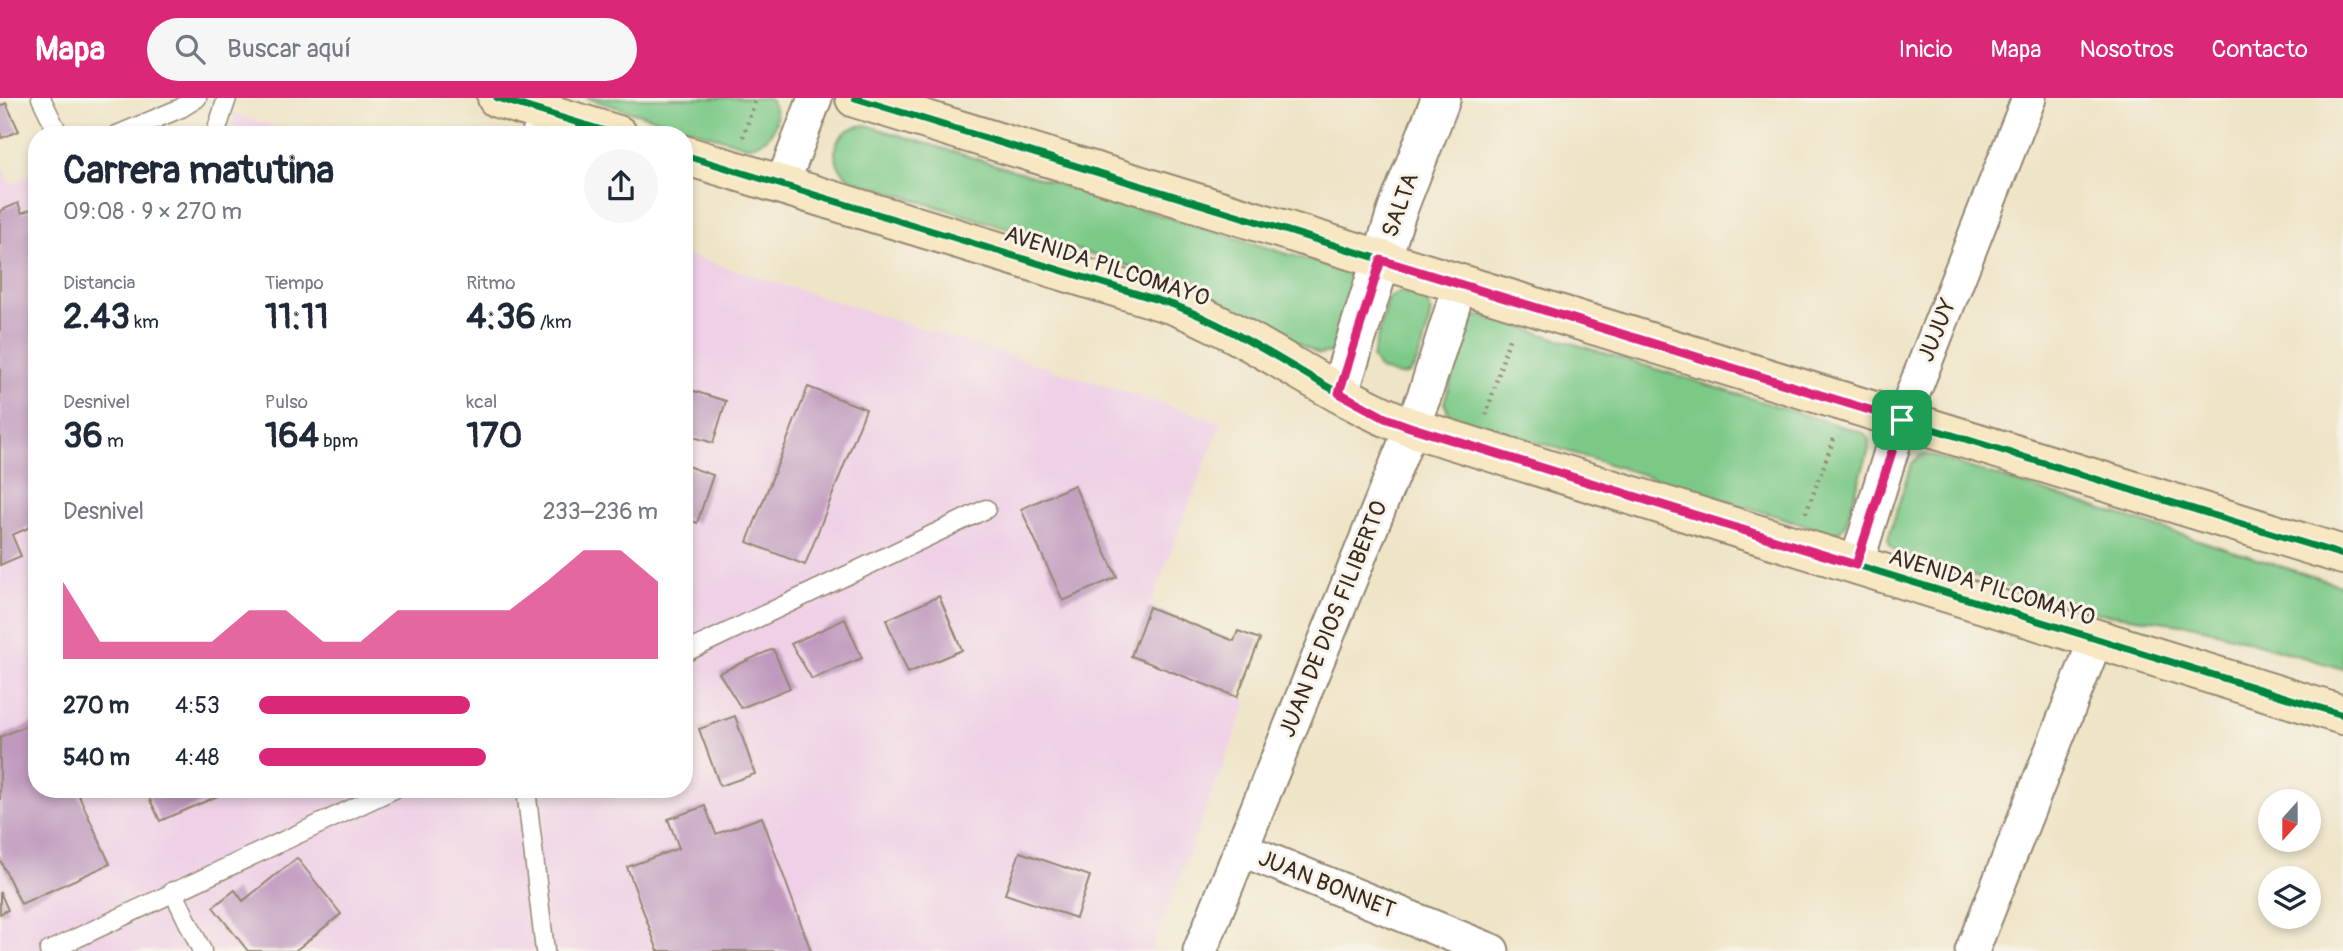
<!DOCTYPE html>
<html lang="es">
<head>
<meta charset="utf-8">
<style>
  :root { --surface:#fff; --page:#f6f6f7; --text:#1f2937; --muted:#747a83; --accent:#db2777 }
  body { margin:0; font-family:Pangolin,sans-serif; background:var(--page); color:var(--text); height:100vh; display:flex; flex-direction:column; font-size:26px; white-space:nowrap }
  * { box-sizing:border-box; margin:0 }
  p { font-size:23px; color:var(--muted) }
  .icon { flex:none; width:38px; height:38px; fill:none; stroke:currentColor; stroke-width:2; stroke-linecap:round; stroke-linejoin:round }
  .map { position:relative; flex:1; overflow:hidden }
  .sheet { position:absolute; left:28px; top:28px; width:665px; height:672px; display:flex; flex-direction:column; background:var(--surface); border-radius:28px; box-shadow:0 4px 10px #0003 }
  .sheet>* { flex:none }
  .needle { width:46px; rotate:201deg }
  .buttons { position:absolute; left:2258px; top:691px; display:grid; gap:14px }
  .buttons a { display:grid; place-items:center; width:63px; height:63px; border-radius:50%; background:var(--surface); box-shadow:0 4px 10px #0003; font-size:35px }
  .pin { position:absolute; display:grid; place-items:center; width:60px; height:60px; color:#fff; margin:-30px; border-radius:14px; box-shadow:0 4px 10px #0006 }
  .round { display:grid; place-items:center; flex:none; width:74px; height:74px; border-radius:37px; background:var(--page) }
  .head { display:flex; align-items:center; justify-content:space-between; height:119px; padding:0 35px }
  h1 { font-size:38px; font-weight:700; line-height:52px }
  .stats { display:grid; grid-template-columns:repeat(3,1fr); gap:10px; height:119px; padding:7px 35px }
  .stats div { display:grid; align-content:center }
  .stats b { font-size:35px; font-weight:700 }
  .stats small { font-size:19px; font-weight:400 }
  .stats p { font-size:19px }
  .chart { height:196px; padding:14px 35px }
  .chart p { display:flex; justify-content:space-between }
  .chart svg { width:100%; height:126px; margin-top:7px; fill:var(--accent); opacity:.7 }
  ul { padding:0 35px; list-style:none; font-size:23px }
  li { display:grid; grid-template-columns:112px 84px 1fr; align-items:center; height:52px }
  li i { height:18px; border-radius:9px; background:var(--accent) }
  header { display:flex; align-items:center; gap:42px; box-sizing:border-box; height:98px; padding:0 35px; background:var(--accent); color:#fff }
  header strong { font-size:33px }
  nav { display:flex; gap:38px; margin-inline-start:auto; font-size:24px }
  .search { width:490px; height:63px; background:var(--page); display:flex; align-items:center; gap:18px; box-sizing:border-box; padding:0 24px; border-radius:38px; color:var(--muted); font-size:26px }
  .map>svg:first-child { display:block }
  .built { fill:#efd0e6 }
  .green { fill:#7cc987; stroke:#5c7a52; stroke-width:2 }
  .building { fill:#c09abe }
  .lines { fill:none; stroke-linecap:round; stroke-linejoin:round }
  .service-casing { stroke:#948772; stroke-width:21 }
  .minor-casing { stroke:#948772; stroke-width:37 }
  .tertiary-casing { stroke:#948772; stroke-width:42 }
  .secondary-casing { stroke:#948772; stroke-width:42 }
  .path { stroke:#948772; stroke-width:4.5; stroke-dasharray:2 5; stroke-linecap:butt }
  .service { stroke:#fff; stroke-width:18 }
  .minor { stroke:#fff; stroke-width:33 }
  .tertiary { stroke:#fff; stroke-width:38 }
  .secondary { stroke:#f7e8c3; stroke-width:38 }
  .cycleway-casing { stroke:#f7f3e8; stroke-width:11 }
  .cycleway { stroke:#00873e; stroke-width:7 }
  .route-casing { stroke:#fff; stroke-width:14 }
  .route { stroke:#db2777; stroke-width:9 }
  .labels { text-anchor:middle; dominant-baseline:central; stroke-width:6; stroke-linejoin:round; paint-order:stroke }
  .street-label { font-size:23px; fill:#3b2a1e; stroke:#f7f3e8 }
</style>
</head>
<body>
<header>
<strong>Mapa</strong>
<div class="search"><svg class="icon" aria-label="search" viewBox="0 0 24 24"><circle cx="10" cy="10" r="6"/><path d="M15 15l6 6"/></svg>Buscar aquí</div>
<nav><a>Inicio</a><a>Mapa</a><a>Nosotros</a><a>Contacto</a></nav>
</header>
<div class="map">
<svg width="2343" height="853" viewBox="0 0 2343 853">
  <rect width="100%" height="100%" fill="#f7f3e8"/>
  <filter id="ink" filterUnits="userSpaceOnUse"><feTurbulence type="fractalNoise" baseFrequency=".0143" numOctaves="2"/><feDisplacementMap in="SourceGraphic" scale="14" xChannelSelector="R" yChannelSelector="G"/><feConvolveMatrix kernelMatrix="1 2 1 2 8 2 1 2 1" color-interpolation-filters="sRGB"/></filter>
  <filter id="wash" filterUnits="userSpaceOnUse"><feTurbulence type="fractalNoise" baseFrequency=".00686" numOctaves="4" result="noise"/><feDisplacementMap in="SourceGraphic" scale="28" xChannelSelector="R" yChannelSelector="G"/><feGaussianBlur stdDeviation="1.57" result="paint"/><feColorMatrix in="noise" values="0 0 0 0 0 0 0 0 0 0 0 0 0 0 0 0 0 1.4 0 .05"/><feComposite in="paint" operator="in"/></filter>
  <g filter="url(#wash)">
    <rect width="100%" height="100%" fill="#eee4c6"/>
    <!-- built -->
    <g class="built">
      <path d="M233 15 301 37H233Z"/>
      <path d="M0 65 10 86 37 75V691H684V156L1221 324 1131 558 1248 603 1151 853H0Z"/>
    </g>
    <!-- green -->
    <g class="green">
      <path d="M586 0H769C785 21 772 45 747 48Z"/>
      <path d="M866 27 1343 173 1351 178 1354 187 1332 254 1319 256 1217 201 1174 182 854 83C824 65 831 30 866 27Z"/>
      <path d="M1401 193 1425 200 1431 212C1429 225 1419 272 1407 276 1398 279 1386 274 1379 270L1372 259 1389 200Z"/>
      <path d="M1476 218H1485L1513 227 1864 335 1869 342V351L1845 428 1838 434H1828L1450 317 1444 305 1467 229Z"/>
      <path d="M1921 357H1930L2343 488V571L2197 528 2084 513 1899 455 1891 449 1888 441 1911 366Z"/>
    </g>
    <g id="blocks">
      <!-- building -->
      <g class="building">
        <path d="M6 5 19 33 2 40 0 35V8Z"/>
        <path d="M18 105 22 115 37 109V426L12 437 21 458 0 467V113Z"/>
        <path d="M808 289 866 311 805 467 747 444Z"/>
        <path d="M684 290 726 303 713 345 684 336Z"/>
        <path d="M684 367 713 377 697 425 684 420Z"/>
        <path d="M1074 387 1117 479 1063 503 1021 411Z"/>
        <path d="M939 498 962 552 908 575 886 522Z"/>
        <path d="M1149 509 1234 543 1238 533 1260 541 1237 599 1131 558Z"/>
        <path d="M845 521 862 560 812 581 791 546Z"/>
        <path d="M773 551 790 590 741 610 719 575Z"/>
        <path d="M735 618 755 676 720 688 699 631Z"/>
        <path d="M37 623V691H76L110 766 21 806 0 762V639Z"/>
        <path d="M145 691H234L160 723Z"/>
        <path d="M705 708 716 736 762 719 811 853H658L627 769 679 750 668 721Z"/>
        <path d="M1020 754 1090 778 1076 820 1005 796Z"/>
        <path d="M297 760 341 816 295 853H248L213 809 235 792 243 803Z"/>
        <path d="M0 794 8 812 0 816Z"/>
      </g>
    </g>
  </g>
  <g filter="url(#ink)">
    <use href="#blocks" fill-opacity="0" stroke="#948772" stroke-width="2"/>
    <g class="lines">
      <defs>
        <g id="service">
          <path d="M41 0 59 37"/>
          <path d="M117 37 181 10 197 0"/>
          <path d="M215 37 227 0"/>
          <path d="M530 37 543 14"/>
          <path d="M684 555 986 411"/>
          <path d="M526 691 545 853"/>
          <path d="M173 793 202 853"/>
          <path d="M49 853 394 691"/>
        </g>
        <g id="minor">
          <path d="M782 87 815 0"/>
          <path d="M1856 467 1895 341 2029 0"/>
          <path d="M1241 751 1492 853"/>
          <path d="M1200 853 1425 296 1460 186"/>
          <path d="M1972 853 2096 541"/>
        </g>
        <path id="tertiary" d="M1339 295 1397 113 1441 0"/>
        <g id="secondary">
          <path d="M497 0 618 37"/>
          <path d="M855 0 2343 457"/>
          <path d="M684 57 1174 207C1257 239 1327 297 1410 329L2343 617"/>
        </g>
      </defs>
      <!-- service casing -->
      <use href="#service" class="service-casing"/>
      <!-- minor casing -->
      <use href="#minor" class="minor-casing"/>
      <!-- tertiary casing -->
      <use href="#tertiary" class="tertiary-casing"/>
      <!-- secondary casing -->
      <use href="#secondary" class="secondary-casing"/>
      <!-- path -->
      <g class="path">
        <path d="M743 39 756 0"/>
        <path d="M1486 317 1510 238"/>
        <path d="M1806 415 1835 338"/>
      </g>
      <!-- service -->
      <use href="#service" class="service"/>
      <!-- minor -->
      <use href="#minor" class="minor"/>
      <!-- tertiary -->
      <use href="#tertiary" class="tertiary"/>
      <!-- secondary -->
      <use href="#secondary" class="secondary"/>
      <defs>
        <g id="cycleway">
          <path d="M497 0 618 37"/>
          <path d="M855 0 2343 457"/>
          <path d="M684 57 1174 207C1257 239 1327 297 1410 329L2343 617"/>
        </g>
      </defs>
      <!-- cycleway casing -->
      <use href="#cycleway" class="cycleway-casing"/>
      <!-- cycleway -->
      <use href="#cycleway" class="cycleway"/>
    </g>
  </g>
  <g class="lines" filter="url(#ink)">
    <defs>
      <path id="route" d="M1381 162 1902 322 1856 467 1410 329 1385 320 1339 295Z"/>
    </defs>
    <!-- route casing -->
    <use href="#route" class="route-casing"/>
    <!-- route -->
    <use href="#route" class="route"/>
  </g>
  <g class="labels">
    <!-- street labels -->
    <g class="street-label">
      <text transform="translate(1400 107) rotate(-70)">SALTA</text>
      <text transform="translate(1107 168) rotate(18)">AVENIDA PILCOMAYO</text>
      <text transform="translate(1937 232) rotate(-68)">JUJUY</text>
      <text transform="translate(1992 489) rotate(17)">AVENIDA PILCOMAYO</text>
      <text transform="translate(1333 521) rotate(-68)">JUAN DE DIOS FILIBERTO</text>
      <text transform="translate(1327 786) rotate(22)">JUAN BONNET</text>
    </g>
  </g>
</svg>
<div class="buttons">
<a><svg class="needle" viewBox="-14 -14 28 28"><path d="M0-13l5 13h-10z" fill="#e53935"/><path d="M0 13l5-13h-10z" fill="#747a83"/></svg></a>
<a><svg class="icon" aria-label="layers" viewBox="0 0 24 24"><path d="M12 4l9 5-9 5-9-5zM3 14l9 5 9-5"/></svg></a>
</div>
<div class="pin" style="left:1902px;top:322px;background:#1e9e55"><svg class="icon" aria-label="arrive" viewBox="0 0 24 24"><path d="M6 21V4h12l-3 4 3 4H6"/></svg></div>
<section class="sheet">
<div class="head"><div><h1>Carrera matutina</h1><p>09:08 · 9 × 270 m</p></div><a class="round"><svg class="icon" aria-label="share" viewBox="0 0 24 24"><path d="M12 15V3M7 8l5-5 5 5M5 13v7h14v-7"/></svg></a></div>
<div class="stats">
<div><p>Distancia</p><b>2.43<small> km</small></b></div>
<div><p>Tiempo</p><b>11:11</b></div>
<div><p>Ritmo</p><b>4:36<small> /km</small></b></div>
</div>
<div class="stats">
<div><p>Desnivel</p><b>36<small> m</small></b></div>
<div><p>Pulso</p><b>164<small> bpm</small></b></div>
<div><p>kcal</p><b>170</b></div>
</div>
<div class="chart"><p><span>Desnivel</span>233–236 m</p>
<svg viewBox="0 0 160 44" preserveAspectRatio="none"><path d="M0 44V17L10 38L20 38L30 38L40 38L50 27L60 27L70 38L80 38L90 27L100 27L110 27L120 27L130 17L140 6L150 6L160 17V44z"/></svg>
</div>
<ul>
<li><b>270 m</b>4:53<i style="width:53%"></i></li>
<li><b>540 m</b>4:48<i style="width:57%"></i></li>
</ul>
</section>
</div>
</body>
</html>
